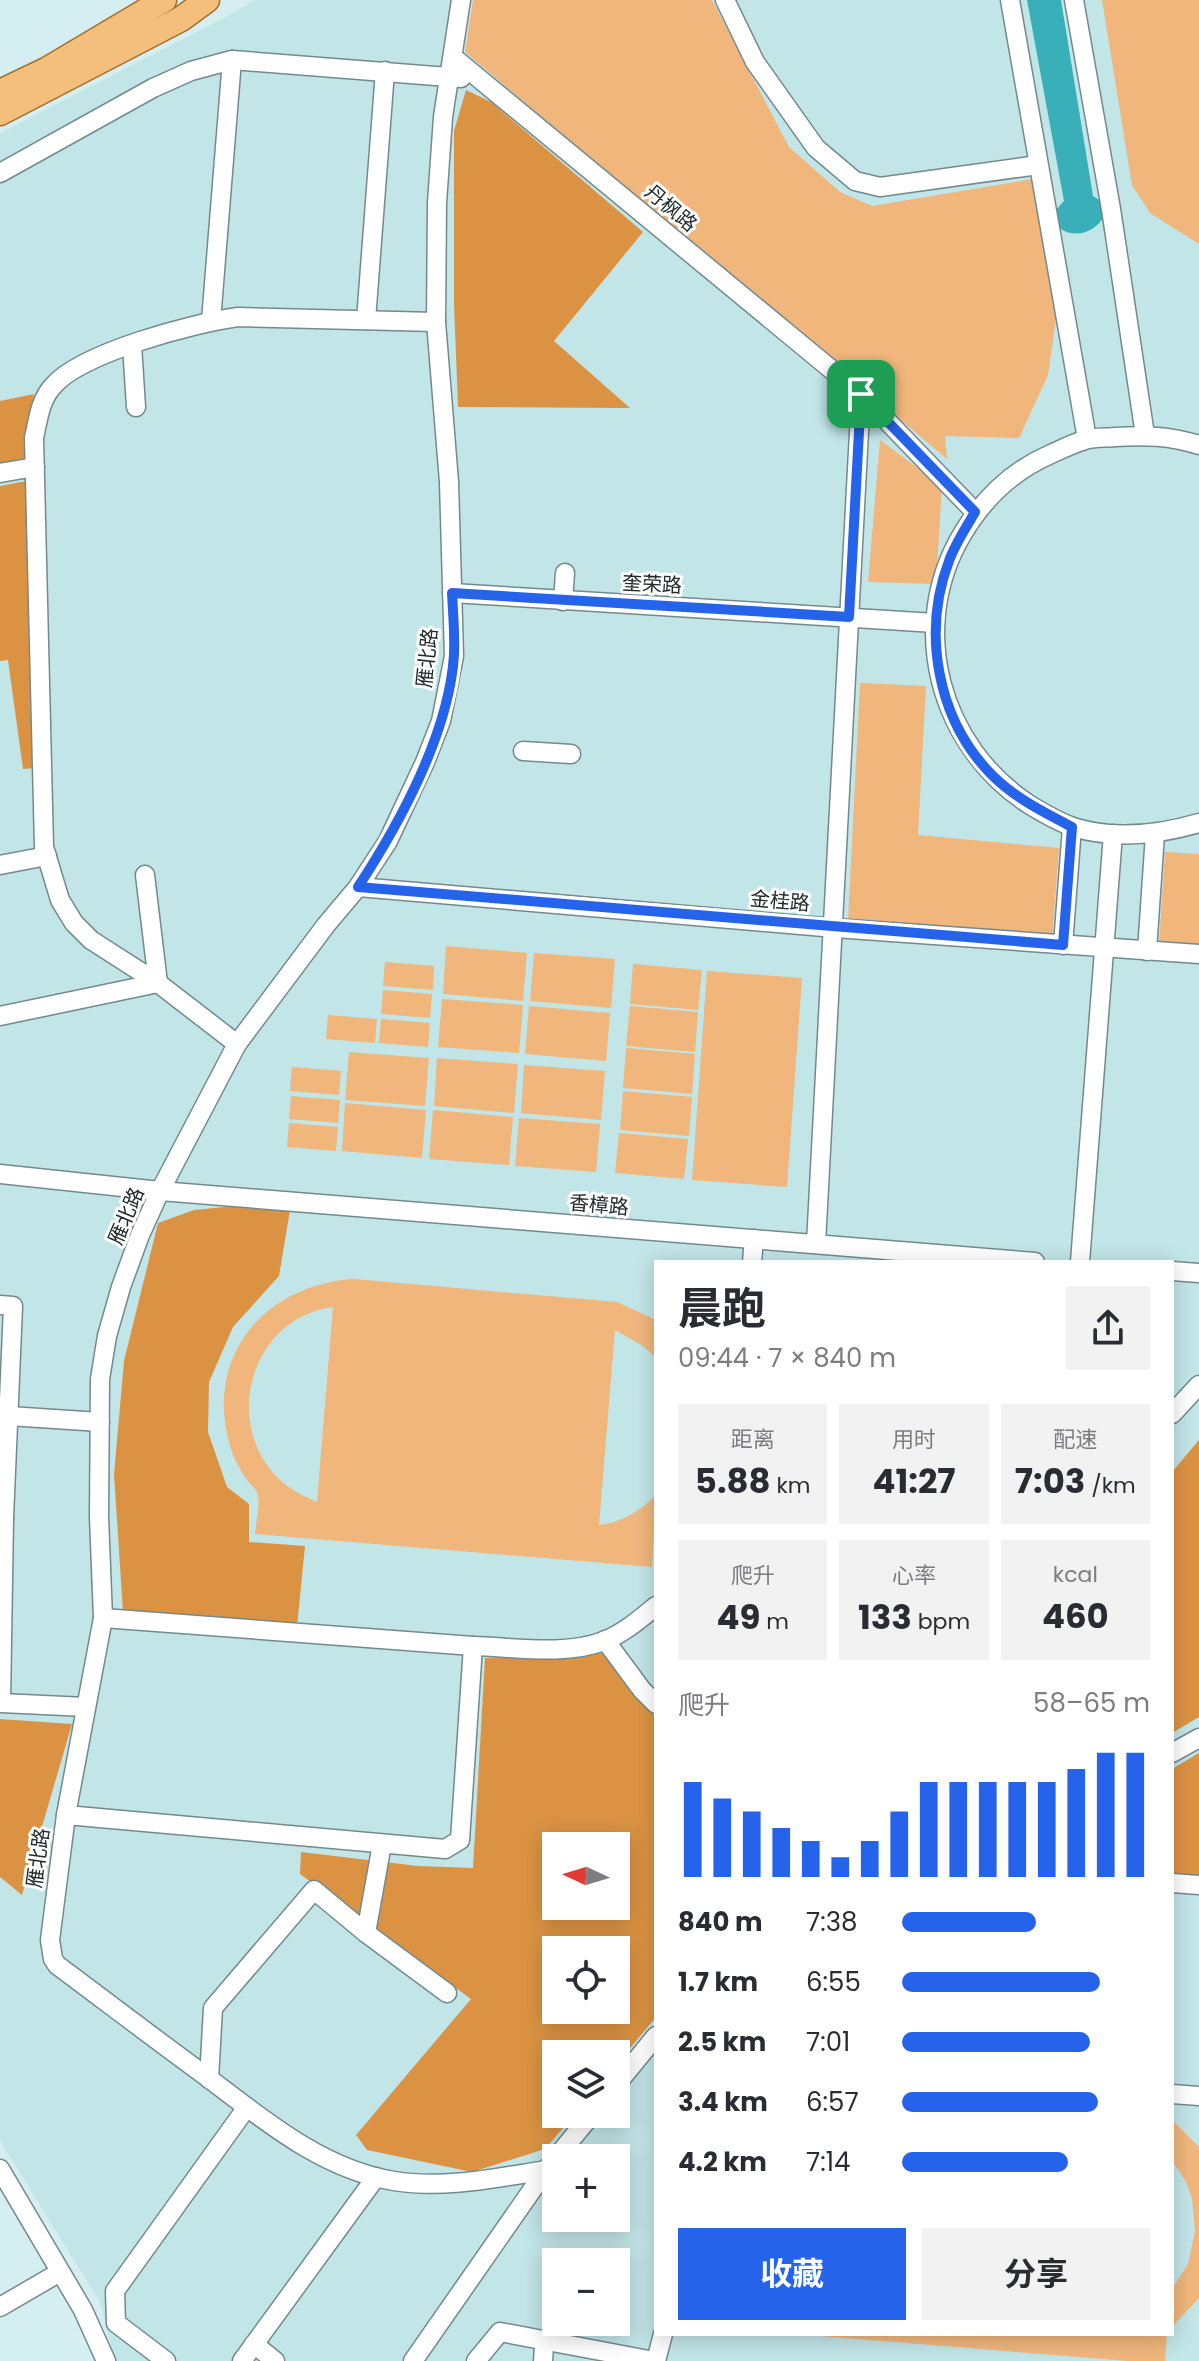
<!DOCTYPE html>
<html lang="zh">
<head>
<meta charset="utf-8">
<style>
  :root { --surface:#fff; --page:#f2f2f3; --text:#2b2b33; --muted:#7c7c81; --accent:#2563eb }
  body { margin:0; font-family:Poppins,"Noto Sans SC",sans-serif; background:var(--page); color:var(--text); height:100vh; display:flex; flex-direction:column; font-size:30px; white-space:nowrap }
  * { box-sizing:border-box; margin:0 }
  p { font-size:26px; color:var(--muted) }
  .icon { flex:none; width:44px; height:44px; fill:none; stroke:currentColor; stroke-width:2; stroke-linecap:round; stroke-linejoin:round }
  .map { position:relative; flex:1; overflow:hidden }
  .side { position:absolute; left:654px; top:1260px; width:520px; height:1076px; display:flex; flex-direction:column; background:var(--surface); border-radius:0px; box-shadow:0 4px 20px #0003 }
  .side>* { flex:none }
  .needle { width:52px; rotate:274deg }
  .controls { position:absolute; left:542px; top:1832px; display:grid; gap:16px }
  .controls a { display:grid; place-items:center; width:88px; height:88px; border-radius:0px; background:var(--surface); box-shadow:0 4px 20px #0003; font-size:40px }
  .pin { position:absolute; display:grid; place-items:center; width:68px; height:68px; color:#fff; margin:-34px; border-radius:16px; box-shadow:0 4px 12px #0006 }
  .round { display:grid; place-items:center; flex:none; width:84px; height:84px; border-radius:0px; background:var(--page) }
  .summary { display:flex; align-items:center; justify-content:space-between; height:136px; padding:0 24px }
  h1 { font-size:44px; font-weight:700; line-height:60px }
  .metrics { display:grid; grid-template-columns:repeat(3,1fr); gap:12px; height:136px; padding:8px 24px }
  .metrics div { display:grid; align-content:center; border-radius:0px; background:var(--page); text-align:center }
  .metrics b { font-size:34px; font-weight:700 }
  .metrics small { font-size:22px; font-weight:400 }
  .metrics p { font-size:22px }
  .chart { height:224px; padding:16px 24px }
  .chart p { display:flex; justify-content:space-between }
  .chart svg { width:100%; height:144px; margin-top:8px; stroke:var(--accent); stroke-width:6 }
  .cta { display:flex; gap:16px; margin-top:auto; padding:16px 24px }
  .cta a { flex:1; height:92px; border-radius:0px; background:var(--accent); color:#fff; font-size:32px; font-weight:700; line-height:92px; text-align:center }
  .cta a+a { background:var(--page); color:var(--text) }
  ul { padding:0 24px; list-style:none; font-size:26px }
  li { display:grid; grid-template-columns:128px 96px 1fr; align-items:center; height:60px }
  li i { height:20px; border-radius:10px; background:var(--accent) }
  .map>svg:first-child { display:block }
  .built { fill:#c2e5e8; fill-rule:evenodd }
  .green { fill:#f0b67c; fill-rule:evenodd }
  .forest { fill:#db9343; fill-rule:evenodd }
  .water { fill:#39afb9 }
  .lines { fill:none; stroke-linecap:round; stroke-linejoin:round }
  .minor-casing { stroke:#738a8c; stroke-width:21 }
  .major-casing { stroke:#a56f28; stroke-width:27 }
  .minor { stroke:#fff; stroke-width:18 }
  .major { stroke:#f4bf7d; stroke-width:24 }
  .route-casing { stroke:#fff; stroke-width:16 }
  .route { stroke:#2563eb; stroke-width:10 }
  .labels { text-anchor:middle; dominant-baseline:central; stroke-width:6; stroke-linejoin:round; paint-order:stroke }
  .street-label { font-size:20px; fill:#222b2c; stroke:#fff }
</style>
</head>
<body>
<div class="map">
<svg width="1199" height="2361" viewBox="0 0 1199 2361">
  <rect width="100%" height="100%" fill="#d5eef1"/>
  <!-- built -->
  <path class="built" d="M255 0H1199V2361H115L100 2302 0 2141V133L224 18ZM656 1262H1172V2334H656ZM556 1846H616V1906H556ZM556 1950H616V2010H556ZM556 2054H616V2114H556ZM556 2158H616V2218H556ZM556 2262H616V2322H556Z"/>
  <!-- green -->
  <g class="green">
    <path d="M473 0H712L789 147 840 192 872 206 1033 179 1058 304 1048 375 1019 438 945 436 947 459 465 52Z"/>
    <path d="M1102 0H1199V244L1150 213 1132 185Z"/>
    <path d="M880 440 942 486 936 584 868 582Z"/>
    <path d="M860 683 926 686 918 835 1059 848 1052 939 848 921Z"/>
    <path d="M1165 852 1199 854V948L1159 945Z"/>
    <path d="M446 946 527 953 523 1001 443 994Z"/>
    <path d="M534 953 615 959 611 1008 530 1001Z"/>
    <path d="M385 962 434 966 433 990 383 986Z"/>
    <path d="M633 964 702 970 698 1010 630 1004Z"/>
    <path d="M707 971 802 978 787 1187 692 1180Z"/>
    <path d="M383 990 432 994 430 1018 381 1014Z"/>
    <path d="M442 999 523 1005 519 1053 438 1047Z"/>
    <path d="M529 1006 610 1013 606 1061 525 1054Z"/>
    <path d="M630 1006 698 1012 695 1052 626 1046Z"/>
    <path d="M328 1015 377 1019 375 1043 326 1039Z"/>
    <path d="M381 1019 430 1023 428 1047 379 1043Z"/>
    <path d="M626 1048 695 1054 692 1094 623 1088Z"/>
    <path d="M349 1052 429 1058 425 1106 345 1100Z"/>
    <path d="M437 1058 518 1064 514 1113 434 1106Z"/>
    <path d="M524 1065 605 1071 601 1120 521 1113Z"/>
    <path d="M292 1067 341 1071 339 1095 290 1091Z"/>
    <path d="M623 1091 692 1097 689 1136 620 1130Z"/>
    <path d="M291 1096 340 1100 338 1123 289 1119Z"/>
    <path d="M345 1103 426 1110 422 1158 342 1151Z"/>
    <path d="M433 1110 513 1117 509 1165 429 1159Z"/>
    <path d="M519 1118 600 1124 596 1172 515 1166Z"/>
    <path d="M289 1123 338 1127 336 1151 287 1147Z"/>
    <path d="M619 1133 688 1139 684 1179 615 1173Z"/>
    <path d="M354 1279 617 1302 656 1320V1358L643 1346 615 1330 599 1525C621 1523 640 1511 656 1495L652 1567 255 1534C256 1523 261 1502 257 1492 254 1487 248 1482 245 1477 237 1465 231 1452 228 1438 207 1351 269 1284 354 1279ZM333 1307 317 1501V1502C301 1495 287 1488 275 1475 222 1417 254 1317 333 1307Z"/>
    <path d="M1172 2120 1199 2147V2298L1172 2327V2289L1188 2264 1195 2231 1192 2198 1186 2182 1172 2160Z"/>
    <path d="M795 2334H1167L1165 2361H1128Z"/>
  </g>
  <!-- forest -->
  <g class="forest">
    <path d="M466 90 491 102 643 232 554 341 630 408 458 407 454 304V131Z"/>
    <path d="M34 394 25 463 0 467V401Z"/>
    <path d="M26 481 35 768 23 769 8 660 0 661V486Z"/>
    <path d="M244 1205 290 1210 279 1276 233 1327 209 1382 208 1432 227 1487 249 1504V1542L305 1546 297 1627 123 1612 114 1474 124 1361 158 1223 194 1210Z"/>
    <path d="M1199 1440V1717L1172 1733V1472Z"/>
    <path d="M604 1653 656 1712V2017L616 2065V2054H556V2114H575L545 2149 472 2172 367 2150 356 2135 471 1999 300 1874 301 1852 418 1866 473 1868 485 1658ZM556 1846H616V1906H556ZM556 1950H616V2010H556Z"/>
    <path d="M0 1719 72 1724 22 1895 0 1877Z"/>
    <path d="M1199 1753V1876L1172 1875V1769Z"/>
  </g>
  <!-- water -->
  <path class="water" d="M1027 0H1061L1093 196 1101 201 1105 215C1094 235 1071 240 1054 224L1055 211 1064 201Z"/>
  <g class="lines">
    <defs>
      <g id="minor">
        <path d="M461 0 443 117 437 203 436 322 449 482 454 656 441 721 425 762 388 841 358 887 326 925 237 1044 160 1191 140 1235 121 1287 107 1336 100 1379 99 1517 103 1618 66 1815 50 1940 53 1959 57 1965C104 2000 151 2036 199 2071 258 2115 319 2169 394 2181 445 2189 495 2178 546 2170"/>
        <path d="M725 0 755 62 816 148 855 181 880 187 1038 165"/>
        <path d="M1010 0 1087 439"/>
        <path d="M1074 0 1111 209 1145 435"/>
        <path d="M453 57 861 394 975 512"/>
        <path d="M0 173 153 88 191 71 232 60 461 78"/>
        <path d="M366 320 385 71"/>
        <path d="M211 321 232 60"/>
        <path d="M132 345 136 407"/>
        <path d="M1199 445C1170 436 1145 435 1115 437 1106 438 1094 437 1085 440 1074 443 1062 449 1051 454 1014 470 984 498 963 533 906 627 940 747 1030 805 1043 813 1059 822 1073 827 1115 840 1158 835 1199 823"/>
        <path d="M0 473 35 467"/>
        <path d="M452 593 935 623"/>
        <path d="M563 601 565 573"/>
        <path d="M523 751 571 754"/>
        <path d="M0 865 47 856"/>
        <path d="M358 887 835 928 1199 954"/>
        <path d="M1063 945 1072 827"/>
        <path d="M1147 951 1155 834"/>
        <path d="M0 1016 158 983 145 875"/>
        <path d="M237 1044 158 983 91 940 74 923 60 900 44 847 34 438C38 420 40 400 53 386 81 353 193 323 238 317L436 322"/>
        <path d="M0 1174 160 1191 1035 1262"/>
        <path d="M816 1244 861 394"/>
        <path d="M752 1262 754 1239"/>
        <path d="M1080 1262 1113 834"/>
        <path d="M1172 1271 1199 1273"/>
        <path d="M0 1305 13 1306 4 1518"/>
        <path d="M1172 1414 1199 1385"/>
        <path d="M9 1416 100 1422"/>
        <path d="M0 1518H4L1 1703 86 1707"/>
        <path d="M605 1640 642 1690 656 1704"/>
        <path d="M473 1646C515 1647 564 1656 604 1641 624 1633 640 1619 656 1606"/>
        <path d="M1172 1753 1199 1738"/>
        <path d="M66 1815 445 1849 460 1840 473 1646 103 1618"/>
        <path d="M1172 1883 1199 1885"/>
        <path d="M366 1933 447 1993"/>
        <path d="M209 2079 213 2008 314 1890 366 1933 382 1844"/>
        <path d="M616 2085 656 2036"/>
        <path d="M1172 2094 1199 2096"/>
        <path d="M0 2169 83 2310 106 2361"/>
        <path d="M0 2307 60 2272"/>
        <path d="M254 2344 275 2361"/>
        <path d="M166 2361 116 2323 115 2291 247 2107"/>
        <path d="M242 2361 376 2177"/>
        <path d="M413 2361 546 2170 592 2114"/>
        <path d="M476 2361 500 2332 654 2361"/>
        <path d="M543 2361 544 2346"/>
        <path d="M656 2361 663 2334"/>
      </g>
      <g id="major">
        <path d="M0 92 46 70 164 0"/>
        <path d="M0 113 181 19 207 0"/>
      </g>
    </defs>
    <!-- minor casing -->
    <use href="#minor" class="minor-casing"/>
    <!-- major casing -->
    <use href="#major" class="major-casing"/>
    <!-- minor -->
    <use href="#minor" class="minor"/>
    <!-- major -->
    <use href="#major" class="major"/>
  </g>
  <g class="lines">
    <defs>
      <path id="route" d="M861 394 975 512C966 528 955 544 949 561 922 632 937 718 990 773 1013 797 1043 812 1072 827L1063 945 358 887C400 823 449 733 454 655 455 634 453 613 452 593L849 617Z"/>
    </defs>
    <!-- route casing -->
    <use href="#route" class="route-casing"/>
    <!-- route -->
    <use href="#route" class="route"/>
  </g>
  <g class="labels">
    <!-- street labels -->
    <g class="street-label">
      <text transform="translate(671 208) rotate(40)">丹枫路</text>
      <text transform="translate(652 584) rotate(3)">奎荣路</text>
      <text transform="translate(427 658) rotate(-84)">雁北路</text>
      <text transform="translate(780 901) rotate(5)">金桂路</text>
      <text transform="translate(599 1205) rotate(5)">香樟路</text>
      <text transform="translate(126 1216) rotate(-67)">雁北路</text>
      <text transform="translate(38 1858) rotate(-82)">雁北路</text>
    </g>
  </g>
</svg>
<div class="controls">
<a><svg class="needle" viewBox="-14 -14 28 28"><path d="M0-13l5 13h-10z" fill="#e53935"/><path d="M0 13l5-13h-10z" fill="#7c7c81"/></svg></a>
<a><svg class="icon" aria-label="locate" viewBox="0 0 24 24"><circle cx="12" cy="12" r="6"/><path d="M12 2v4M12 18v4M2 12h4M18 12h4"/></svg></a>
<a><svg class="icon" aria-label="layers" viewBox="0 0 24 24"><path d="M12 4l9 5-9 5-9-5zM3 14l9 5 9-5"/></svg></a>
<a>+</a>
<a>−</a>
</div>
<div class="pin" style="left:861px;top:394px;background:#1e9e55"><svg class="icon" aria-label="arrive" viewBox="0 0 24 24"><path d="M6 21V4h12l-3 4 3 4H6"/></svg></div>
<section class="side">
<div class="summary"><div><h1>晨跑</h1><p>09:44 · 7 × 840 m</p></div><a class="round"><svg class="icon" aria-label="share" viewBox="0 0 24 24"><path d="M12 15V3M7 8l5-5 5 5M5 13v7h14v-7"/></svg></a></div>
<div class="metrics">
<div><p>距离</p><b>5.88<small> km</small></b></div>
<div><p>用时</p><b>41:27</b></div>
<div><p>配速</p><b>7:03<small> /km</small></b></div>
</div>
<div class="metrics">
<div><p>爬升</p><b>49<small> m</small></b></div>
<div><p>心率</p><b>133<small> bpm</small></b></div>
<div><p>kcal</p><b>460</b></div>
</div>
<div class="chart"><p><span>爬升</span>58–65 m</p>
<svg viewBox="0 0 160 44" preserveAspectRatio="none"><path d="M5 44V15M15 44V20M25 44V24M35 44V29M45 44V33M55 44V38M65 44V33M75 44V24M85 44V15M95 44V15M105 44V15M115 44V15M125 44V15M135 44V11M145 44V6M155 44V6"/></svg>
</div>
<ul>
<li><b>840 m</b>7:38<i style="width:54%"></i></li>
<li><b>1.7 km</b>6:55<i style="width:80%"></i></li>
<li><b>2.5 km</b>7:01<i style="width:76%"></i></li>
<li><b>3.4 km</b>6:57<i style="width:79%"></i></li>
<li><b>4.2 km</b>7:14<i style="width:67%"></i></li>
</ul>
<div class="cta"><a>收藏</a><a>分享</a></div>
</section>
</div>
</body>
</html>
